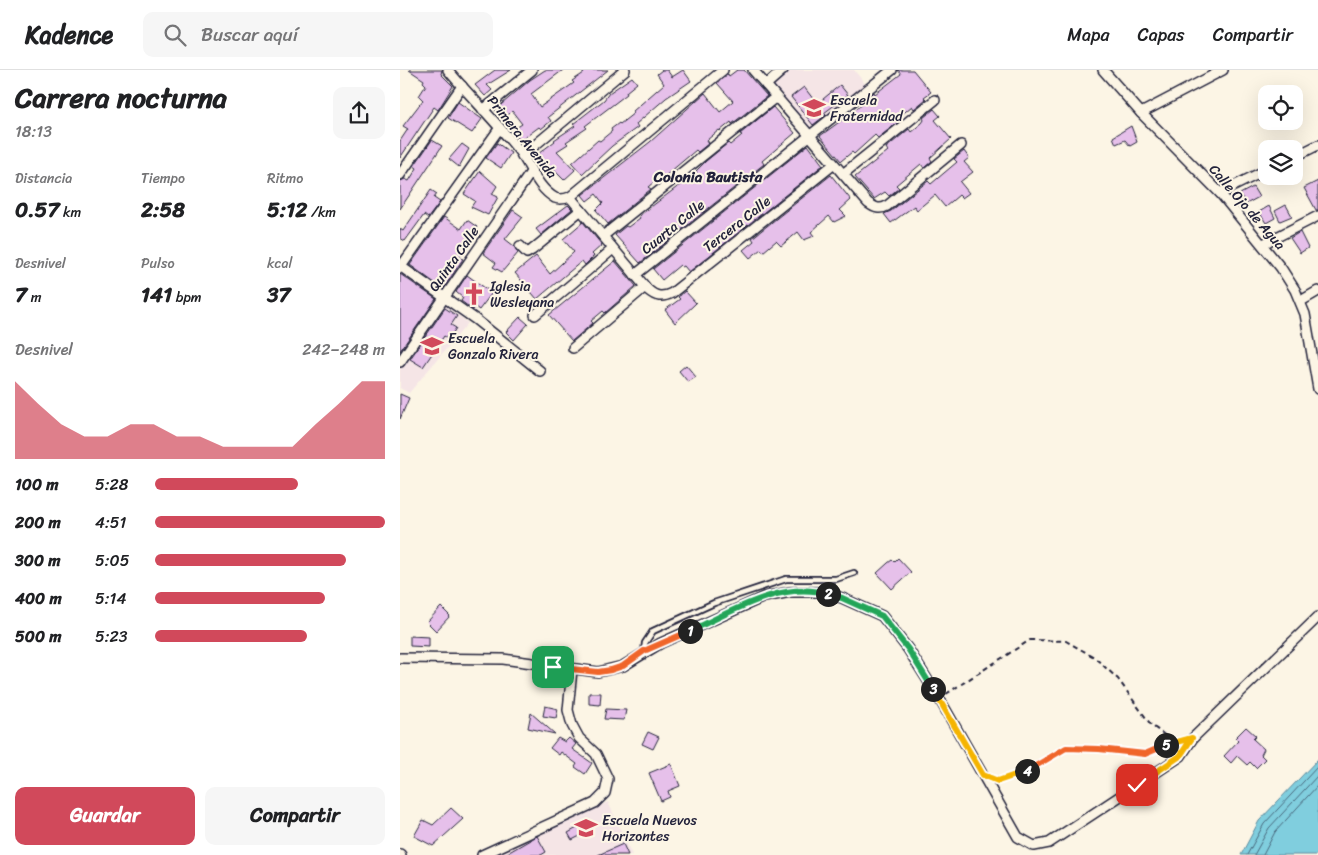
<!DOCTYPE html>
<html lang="es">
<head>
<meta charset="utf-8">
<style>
  :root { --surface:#fff; --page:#f6f6f6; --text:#202124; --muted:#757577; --line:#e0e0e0; --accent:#d1495b }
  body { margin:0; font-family:Sriracha,sans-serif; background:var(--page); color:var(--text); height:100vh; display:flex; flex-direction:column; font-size:19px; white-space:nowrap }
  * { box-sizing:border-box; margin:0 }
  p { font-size:16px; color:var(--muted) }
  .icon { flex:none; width:28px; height:28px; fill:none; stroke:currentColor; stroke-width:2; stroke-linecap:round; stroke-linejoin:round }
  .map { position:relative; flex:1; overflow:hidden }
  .drawer { display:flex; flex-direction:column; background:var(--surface); width:400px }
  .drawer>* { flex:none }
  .tools { position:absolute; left:858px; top:15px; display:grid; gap:10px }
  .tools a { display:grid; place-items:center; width:45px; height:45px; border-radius:10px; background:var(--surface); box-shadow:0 5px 20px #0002; font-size:25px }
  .pin { position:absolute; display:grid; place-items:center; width:42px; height:42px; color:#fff; margin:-21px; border-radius:10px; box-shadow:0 2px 8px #0006 }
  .km { position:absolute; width:25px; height:25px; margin:-12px; border-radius:50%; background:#222; color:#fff; font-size:14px; line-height:25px; text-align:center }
  .round { display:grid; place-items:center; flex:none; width:52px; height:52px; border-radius:10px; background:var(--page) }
  .overview { display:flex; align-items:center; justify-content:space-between; height:85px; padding:0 15px }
  h1 { font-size:28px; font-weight:700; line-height:38px }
  .stats { display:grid; grid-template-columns:repeat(3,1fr); gap:8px; height:85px; padding:5px 15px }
  .stats div { display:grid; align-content:center }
  .stats b { font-size:21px; font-weight:700 }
  .stats small { font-size:14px; font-weight:400 }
  .stats p { font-size:14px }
  .chart { height:140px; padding:10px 15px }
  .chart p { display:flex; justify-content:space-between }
  .chart svg { width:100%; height:90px; margin-top:5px; fill:var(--accent); opacity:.7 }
  .primary-button { display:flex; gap:10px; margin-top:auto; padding:10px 15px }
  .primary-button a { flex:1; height:58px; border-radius:10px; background:var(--accent); color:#fff; font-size:20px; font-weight:700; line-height:58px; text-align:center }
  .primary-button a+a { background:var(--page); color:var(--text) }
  ul { padding:0 15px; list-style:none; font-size:16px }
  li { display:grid; grid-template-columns:80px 60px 1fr; align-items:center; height:38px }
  li i { height:12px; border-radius:6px; background:var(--accent) }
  header { display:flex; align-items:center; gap:30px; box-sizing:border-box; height:70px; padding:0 25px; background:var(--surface); border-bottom:1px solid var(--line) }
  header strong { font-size:24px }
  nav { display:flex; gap:28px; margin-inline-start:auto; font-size:18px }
  .search { width:350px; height:45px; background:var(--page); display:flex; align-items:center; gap:12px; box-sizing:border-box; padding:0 18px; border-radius:10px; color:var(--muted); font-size:19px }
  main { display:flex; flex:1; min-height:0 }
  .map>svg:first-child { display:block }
  .built { fill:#f5e5e6 }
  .water { fill:#80cede; stroke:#5a899d }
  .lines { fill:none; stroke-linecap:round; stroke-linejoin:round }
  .shore { stroke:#48677c; stroke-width:1 }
  .building { fill:#e6c0ea; stroke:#22223b }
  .service-casing { stroke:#22223b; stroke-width:8 }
  .minor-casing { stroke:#22223b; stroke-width:12 }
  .path { stroke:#22223b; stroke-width:2; stroke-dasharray:5 4; stroke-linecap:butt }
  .service { stroke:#fcf5e5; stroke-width:4.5 }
  .minor { stroke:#fcf5e5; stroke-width:9 }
  .split-1-casing { stroke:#fff; stroke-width:10 }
  .split-2-casing { stroke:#fff; stroke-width:10 }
  .split-3-casing { stroke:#fff; stroke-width:10 }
  .split-4-casing { stroke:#fff; stroke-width:10 }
  .split-5-casing { stroke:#fff; stroke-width:10 }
  .split-6-casing { stroke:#fff; stroke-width:10 }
  .split-1 { stroke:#f0652b; stroke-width:6 }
  .split-2 { stroke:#22a559; stroke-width:6 }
  .split-3 { stroke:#22a559; stroke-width:6 }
  .split-4 { stroke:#f5b400; stroke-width:6 }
  .split-5 { stroke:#f0652b; stroke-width:6 }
  .split-6 { stroke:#f5b400; stroke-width:6 }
  .labels { text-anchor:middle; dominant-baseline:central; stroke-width:4; stroke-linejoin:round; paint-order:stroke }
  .poi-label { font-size:14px; fill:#22223b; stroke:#fcf5e5; text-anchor:start }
  .street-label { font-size:14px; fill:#22223b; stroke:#fcf5e5 }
  .neighbourhood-label { font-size:15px; font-weight:bold; fill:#22223b; stroke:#fcf5e5 }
</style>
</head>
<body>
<header>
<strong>Kadence</strong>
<div class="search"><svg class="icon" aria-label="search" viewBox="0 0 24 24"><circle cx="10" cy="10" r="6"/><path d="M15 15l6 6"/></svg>Buscar aquí</div>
<nav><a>Mapa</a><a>Capas</a><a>Compartir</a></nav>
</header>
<main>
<section class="drawer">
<div class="overview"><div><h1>Carrera nocturna</h1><p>18:13</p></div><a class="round"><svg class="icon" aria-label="share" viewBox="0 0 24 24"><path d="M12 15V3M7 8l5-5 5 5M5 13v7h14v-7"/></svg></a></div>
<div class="stats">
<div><p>Distancia</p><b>0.57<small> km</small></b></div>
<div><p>Tiempo</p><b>2:58</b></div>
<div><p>Ritmo</p><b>5:12<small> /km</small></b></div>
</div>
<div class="stats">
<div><p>Desnivel</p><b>7<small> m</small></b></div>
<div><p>Pulso</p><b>141<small> bpm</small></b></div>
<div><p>kcal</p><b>37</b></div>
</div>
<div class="chart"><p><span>Desnivel</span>242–248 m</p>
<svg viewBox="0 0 160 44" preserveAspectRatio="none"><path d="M0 44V6L10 17L20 27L30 33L40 33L50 27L60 27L70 33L80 33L90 38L100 38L110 38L120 38L130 27L140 17L150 6L160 6V44z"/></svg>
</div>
<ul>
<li><b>100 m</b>5:28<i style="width:62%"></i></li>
<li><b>200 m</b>4:51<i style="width:100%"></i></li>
<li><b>300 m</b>5:05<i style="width:83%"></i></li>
<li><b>400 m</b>5:14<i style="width:74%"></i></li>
<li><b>500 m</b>5:23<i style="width:66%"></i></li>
</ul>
<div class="primary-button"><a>Guardar</a><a>Compartir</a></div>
</section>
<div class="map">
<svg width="918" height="785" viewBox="0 0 918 785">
  <rect width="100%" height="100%" fill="#fcf5e5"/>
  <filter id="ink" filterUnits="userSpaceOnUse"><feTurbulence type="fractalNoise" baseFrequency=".02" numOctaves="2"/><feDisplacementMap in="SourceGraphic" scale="10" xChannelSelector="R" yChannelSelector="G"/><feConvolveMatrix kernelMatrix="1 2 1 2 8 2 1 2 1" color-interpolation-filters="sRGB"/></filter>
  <g filter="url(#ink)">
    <!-- built -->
    <g class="built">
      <path d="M390 0H454L466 15 410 60 372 15Z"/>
      <path d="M44 234 68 253 9 323 0 318V299Z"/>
      <path d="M208 732 232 785H94Z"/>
    </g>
    <!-- water -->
    <path class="water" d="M918 689V785H841L859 751Z"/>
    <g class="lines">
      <!-- shore -->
      <g class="shore">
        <path d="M847 785 864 754 918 696"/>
        <path d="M854 785 869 758 918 705"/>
        <path d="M863 785 875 762 918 715"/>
      </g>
    </g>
    <!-- building -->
    <g class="building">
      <path d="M9 0H42L41 4 53 16 38 40 34 37 0 88V71L8 59 3 56 23 30 19 26 26 15 23 12 24 10Z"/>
      <path d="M95 0H111L87 15 92 20 85 26 75 15Z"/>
      <path d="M145 0H163L131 24 140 37 174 13 172 11 184 3 182 0H208L148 47 151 51 141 59 139 57 120 71 113 60 122 54 112 41 105 48H102L95 40 130 10Z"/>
      <path d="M262 0H267L272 7 283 0 291 11 266 28 236 54 238 57 212 76 182 104 172 93 198 70 200 71 212 61 211 59 219 53 220 54 234 43 233 41 264 14 257 4Z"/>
      <path d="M337 0H344L367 26 332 54 331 52 320 61 319 60 307 70 309 73 298 82 296 80 264 107 262 105 248 117 251 119 208 154 196 140 203 133 196 124 187 131 182 125 250 72 305 23 320 42 333 31 317 13 328 4 329 6Z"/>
      <path d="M498 0H513L531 22 524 27 526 29 514 39 512 36 499 47 501 50 478 68 475 65 454 84 452 82 441 91 420 66 453 42 474 22 475 24 501 4Z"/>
      <path d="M232 7 237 13 226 22 227 24 185 56 187 58 166 72 168 74 157 81 175 100 164 110 153 99 147 103 134 87 155 71 154 70 175 56 173 54 204 30 209 23Z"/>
      <path d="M440 15 448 25 424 43 426 45 413 55 391 27 404 17 417 34Z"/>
      <path d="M58 32 82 49 72 63 48 48Z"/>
      <path d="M373 37 395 63 362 91 364 94 240 193 215 165 226 156 228 157 240 148 239 146 297 102 296 101 306 91 328 73 330 75 342 65 340 64Z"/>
      <path d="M534 39 540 46 535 50 551 69 530 88 532 91 524 98 521 94 496 115 499 118 489 126 485 122 474 129 455 107 488 81 486 78 509 59 511 62 522 53 524 50 523 48Z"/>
      <path d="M731 56 737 72 730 76 725 70 716 74 713 67Z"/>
      <path d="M32 70 42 76 0 139V111L5 109 9 111 17 98 14 96Z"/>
      <path d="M97 73 111 83 101 98 86 88Z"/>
      <path d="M62 74 69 79 59 97 49 89Z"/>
      <path d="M408 75 423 95 289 202 284 196 282 197 280 195 262 210 253 199Z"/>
      <path d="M564 81 569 88 564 92 573 102 560 112 569 123 562 128 559 125 545 137 535 125 517 140 514 136 491 153 484 144 491 141 528 111 531 114 557 92 554 89Z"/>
      <path d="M80 101 97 116 92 124 98 127 88 145 71 137 75 131 64 124Z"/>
      <path d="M431 105 451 130 440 140 446 146 434 152 429 146 411 162 414 166 404 170 398 162 381 176 376 171 363 182 361 179 350 188 343 180 354 171 352 168Z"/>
      <path d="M918 111V140H916L904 118Z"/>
      <path d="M853 117 859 127 846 134 840 124Z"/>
      <path d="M31 120 37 124 34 128 40 132 28 148 24 145 5 171 0 168V159L3 161Z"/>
      <path d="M168 135 172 139 141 165 136 159Z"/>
      <path d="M886 135 892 146 880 151 875 141Z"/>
      <path d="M869 136 875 148 866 153 859 142Z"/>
      <path d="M113 140 123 147 105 169 114 176 118 183 102 202 93 197 96 193 83 183Z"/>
      <path d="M44 147 61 159 67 150 77 157 71 167 73 168 59 187 63 189 43 219 10 195Z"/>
      <path d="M183 152 202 175 192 184 194 186 185 195 182 191 137 229 115 203 136 186 150 204 174 182 163 169Z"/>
      <path d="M900 162 908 178 900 183 890 168Z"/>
      <path d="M215 191 236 216 205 243 203 241 191 251 193 253 172 271 149 245Z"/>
      <path d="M0 204 36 229 0 281Z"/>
      <path d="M67 205 92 223 79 240 75 237 73 240 61 231 63 228 56 222Z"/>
      <path d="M285 221 296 233 275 253 265 240 280 229 278 227Z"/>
      <path d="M45 238 57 246 51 255 56 258 49 269 44 266 23 297 10 289Z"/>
      <path d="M120 247 128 254 114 270 106 262Z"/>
      <path d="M286 295 296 307 288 312 279 301Z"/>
      <path d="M0 324 9 328 0 349Z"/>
      <path d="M498 488 511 502 492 519 477 503 488 493 492 490 494 492Z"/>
      <path d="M41 537 50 546 36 561 27 552Z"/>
      <path d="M10 566 29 567V577L10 576Z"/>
      <path d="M139 604 152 605 151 616 138 615Z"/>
      <path d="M189 623H201L200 635 189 634Z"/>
      <path d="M145 636 158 639 156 648 143 646Z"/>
      <path d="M206 639 226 640 224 650 204 649Z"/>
      <path d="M131 643 155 664 128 658Z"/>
      <path d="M846 657 856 666 853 669 864 679 861 685 865 689 856 698 850 692 847 695 837 686 831 693 824 686 838 671 835 668Z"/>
      <path d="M248 662 259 667 253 679 242 674Z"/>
      <path d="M158 668 165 672 169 668 176 674 172 679 192 693 185 704 175 697 177 694 161 682 159 685 150 678Z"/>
      <path d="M271 694 280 716 268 721 270 727 261 731 249 703Z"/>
      <path d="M51 738 63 749 33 776 14 766 23 750 33 755Z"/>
      <path d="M188 752 192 760 172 770 168 763Z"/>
      <path d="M137 766 146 782 141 785H104Z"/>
      <path d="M223 774 228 785H198Z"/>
    </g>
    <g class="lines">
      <defs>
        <path id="service" d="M244 581 245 573 253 561 314 533 386 509H436L454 503"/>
        <g id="minor">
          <path d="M48 0C71 28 101 56 122 85 132 100 139 119 155 128 160 130 165 129 170 127L323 0"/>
          <path d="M353 0 468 133C475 138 480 140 487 136L561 75"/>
          <path d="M703 0 741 43 820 123 881 198 895 220 905 244 918 319"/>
          <path d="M366 15 383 0"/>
          <path d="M83 40 132 0"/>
          <path d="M741 43 823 0"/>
          <path d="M122 86 225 0"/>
          <path d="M894 87 918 75"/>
          <path d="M443 104 535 30"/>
          <path d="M0 105 62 16"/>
          <path d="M820 123 866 100"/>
          <path d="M170 127 248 220C256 227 262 228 272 223L433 95"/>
          <path d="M203 166 376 27"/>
          <path d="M863 174 918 146"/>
          <path d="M120 176 127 183 132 180 181 140"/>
          <path d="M0 196 75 249 140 301"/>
          <path d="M0 198 99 59"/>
          <path d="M235 205 492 0"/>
          <path d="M901 231 918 221"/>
          <path d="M135 245 213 179"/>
          <path d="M173 278 245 217"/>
          <path d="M0 292 131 102"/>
          <path d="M0 588 103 589 198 602 223 596 261 573 364 527 391 522H423L442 528 482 546 508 579 539 628 618 767 634 776 649 773 781 686 793 668 918 547"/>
          <path d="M0 784 1 785"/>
          <path d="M82 785 195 733 205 723 208 709 196 684 179 668 172 655 168 640 172 600"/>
        </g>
      </defs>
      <!-- service casing -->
      <use href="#service" class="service-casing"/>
      <!-- minor casing -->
      <use href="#minor" class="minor-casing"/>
      <!-- path -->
      <g class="path">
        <path d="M546 624 630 570 666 571 694 587 718 609 751 655 774 672 780 670"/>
        <path d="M598 711 627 701 666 678 699 679 745 684 774 672"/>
      </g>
      <!-- service -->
      <use href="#service" class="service"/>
      <!-- minor -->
      <use href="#minor" class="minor"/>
    </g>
  </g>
  <g class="lines" filter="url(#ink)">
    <defs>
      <path id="split-1" d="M153 597 198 602 211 600 223 596 244 581 290 561"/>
      <path id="split-2" d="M290 561C331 542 381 510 428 524"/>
      <path id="split-3" d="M428 524 442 528 482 546 508 579 533 619"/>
      <path id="split-4" d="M533 619 583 705 598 711 627 701"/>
      <path id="split-5" d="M627 701 666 678 699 679 745 684 766 675"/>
      <path id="split-6" d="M737 715 780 686 792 668 766 675"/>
    </defs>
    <!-- split-1 casing -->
    <use href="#split-1" class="split-1-casing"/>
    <!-- split-2 casing -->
    <use href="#split-2" class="split-2-casing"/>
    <!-- split-3 casing -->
    <use href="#split-3" class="split-3-casing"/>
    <!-- split-4 casing -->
    <use href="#split-4" class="split-4-casing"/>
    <!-- split-5 casing -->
    <use href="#split-5" class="split-5-casing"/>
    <!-- split-6 casing -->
    <use href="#split-6" class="split-6-casing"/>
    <!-- split-1 -->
    <use href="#split-1" class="split-1"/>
    <!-- split-2 -->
    <use href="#split-2" class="split-2"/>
    <!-- split-3 -->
    <use href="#split-3" class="split-3"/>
    <!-- split-4 -->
    <use href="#split-4" class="split-4"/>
    <!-- split-5 -->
    <use href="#split-5" class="split-5"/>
    <!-- split-6 -->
    <use href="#split-6" class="split-6"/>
  </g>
  <!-- icons -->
  <defs>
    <symbol id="school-bare" viewBox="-9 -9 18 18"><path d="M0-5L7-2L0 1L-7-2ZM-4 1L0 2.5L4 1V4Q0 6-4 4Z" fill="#d1495b" stroke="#fcf5e5" stroke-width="2.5" paint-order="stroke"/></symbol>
    <symbol id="church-bare" viewBox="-9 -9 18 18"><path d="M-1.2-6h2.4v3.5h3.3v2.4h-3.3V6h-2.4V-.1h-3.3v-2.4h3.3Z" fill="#d1495b" stroke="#fcf5e5" stroke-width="2.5" paint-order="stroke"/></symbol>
  </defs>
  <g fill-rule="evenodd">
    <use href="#school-bare" x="398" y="22" width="32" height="32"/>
    <use href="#church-bare" x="58" y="208" width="32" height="32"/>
    <use href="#school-bare" x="16" y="260" width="32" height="32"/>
    <use href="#school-bare" x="170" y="742" width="32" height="32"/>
  </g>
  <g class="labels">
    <!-- poi labels -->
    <g class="poi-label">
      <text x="430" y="30">Escuela<tspan x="430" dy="16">Fraternidad</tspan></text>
      <text x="90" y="216">Iglesia<tspan x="90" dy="16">Wesleyana</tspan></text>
      <text x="48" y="268">Escuela<tspan x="48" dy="16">Gonzalo Rivera</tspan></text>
      <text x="202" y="750">Escuela Nuevos<tspan x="202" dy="16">Horizontes</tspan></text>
    </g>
    <!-- street labels -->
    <g class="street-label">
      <text transform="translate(122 67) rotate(51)">Primera Avenida</text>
      <text transform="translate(847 137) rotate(49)">Calle Ojo de Agua</text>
      <text transform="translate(337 154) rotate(-38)">Tercera Calle</text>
      <text transform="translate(273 157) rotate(-39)">Cuarta Calle</text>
      <text transform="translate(54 189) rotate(-55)">Quinta Calle</text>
    </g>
    <!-- neighbourhood labels -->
    <g class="neighbourhood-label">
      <text x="308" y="107">Colonia Bautista</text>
    </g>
  </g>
</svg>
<div class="tools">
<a><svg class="icon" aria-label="locate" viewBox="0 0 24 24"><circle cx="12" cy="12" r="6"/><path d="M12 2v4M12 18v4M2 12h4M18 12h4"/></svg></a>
<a><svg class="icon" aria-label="layers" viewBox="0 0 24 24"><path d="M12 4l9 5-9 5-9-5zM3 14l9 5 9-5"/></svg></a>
</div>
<div class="pin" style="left:153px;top:597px;background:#1e9e55"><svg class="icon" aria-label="arrive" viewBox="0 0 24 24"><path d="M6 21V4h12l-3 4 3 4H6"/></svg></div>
<div class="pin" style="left:737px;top:715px;background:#d93025"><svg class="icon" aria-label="check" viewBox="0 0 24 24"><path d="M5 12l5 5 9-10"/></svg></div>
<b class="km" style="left:290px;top:561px">1</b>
<b class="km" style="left:428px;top:524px">2</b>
<b class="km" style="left:533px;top:619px">3</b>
<b class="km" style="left:627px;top:701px">4</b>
<b class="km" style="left:766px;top:675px">5</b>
</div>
</main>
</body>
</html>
